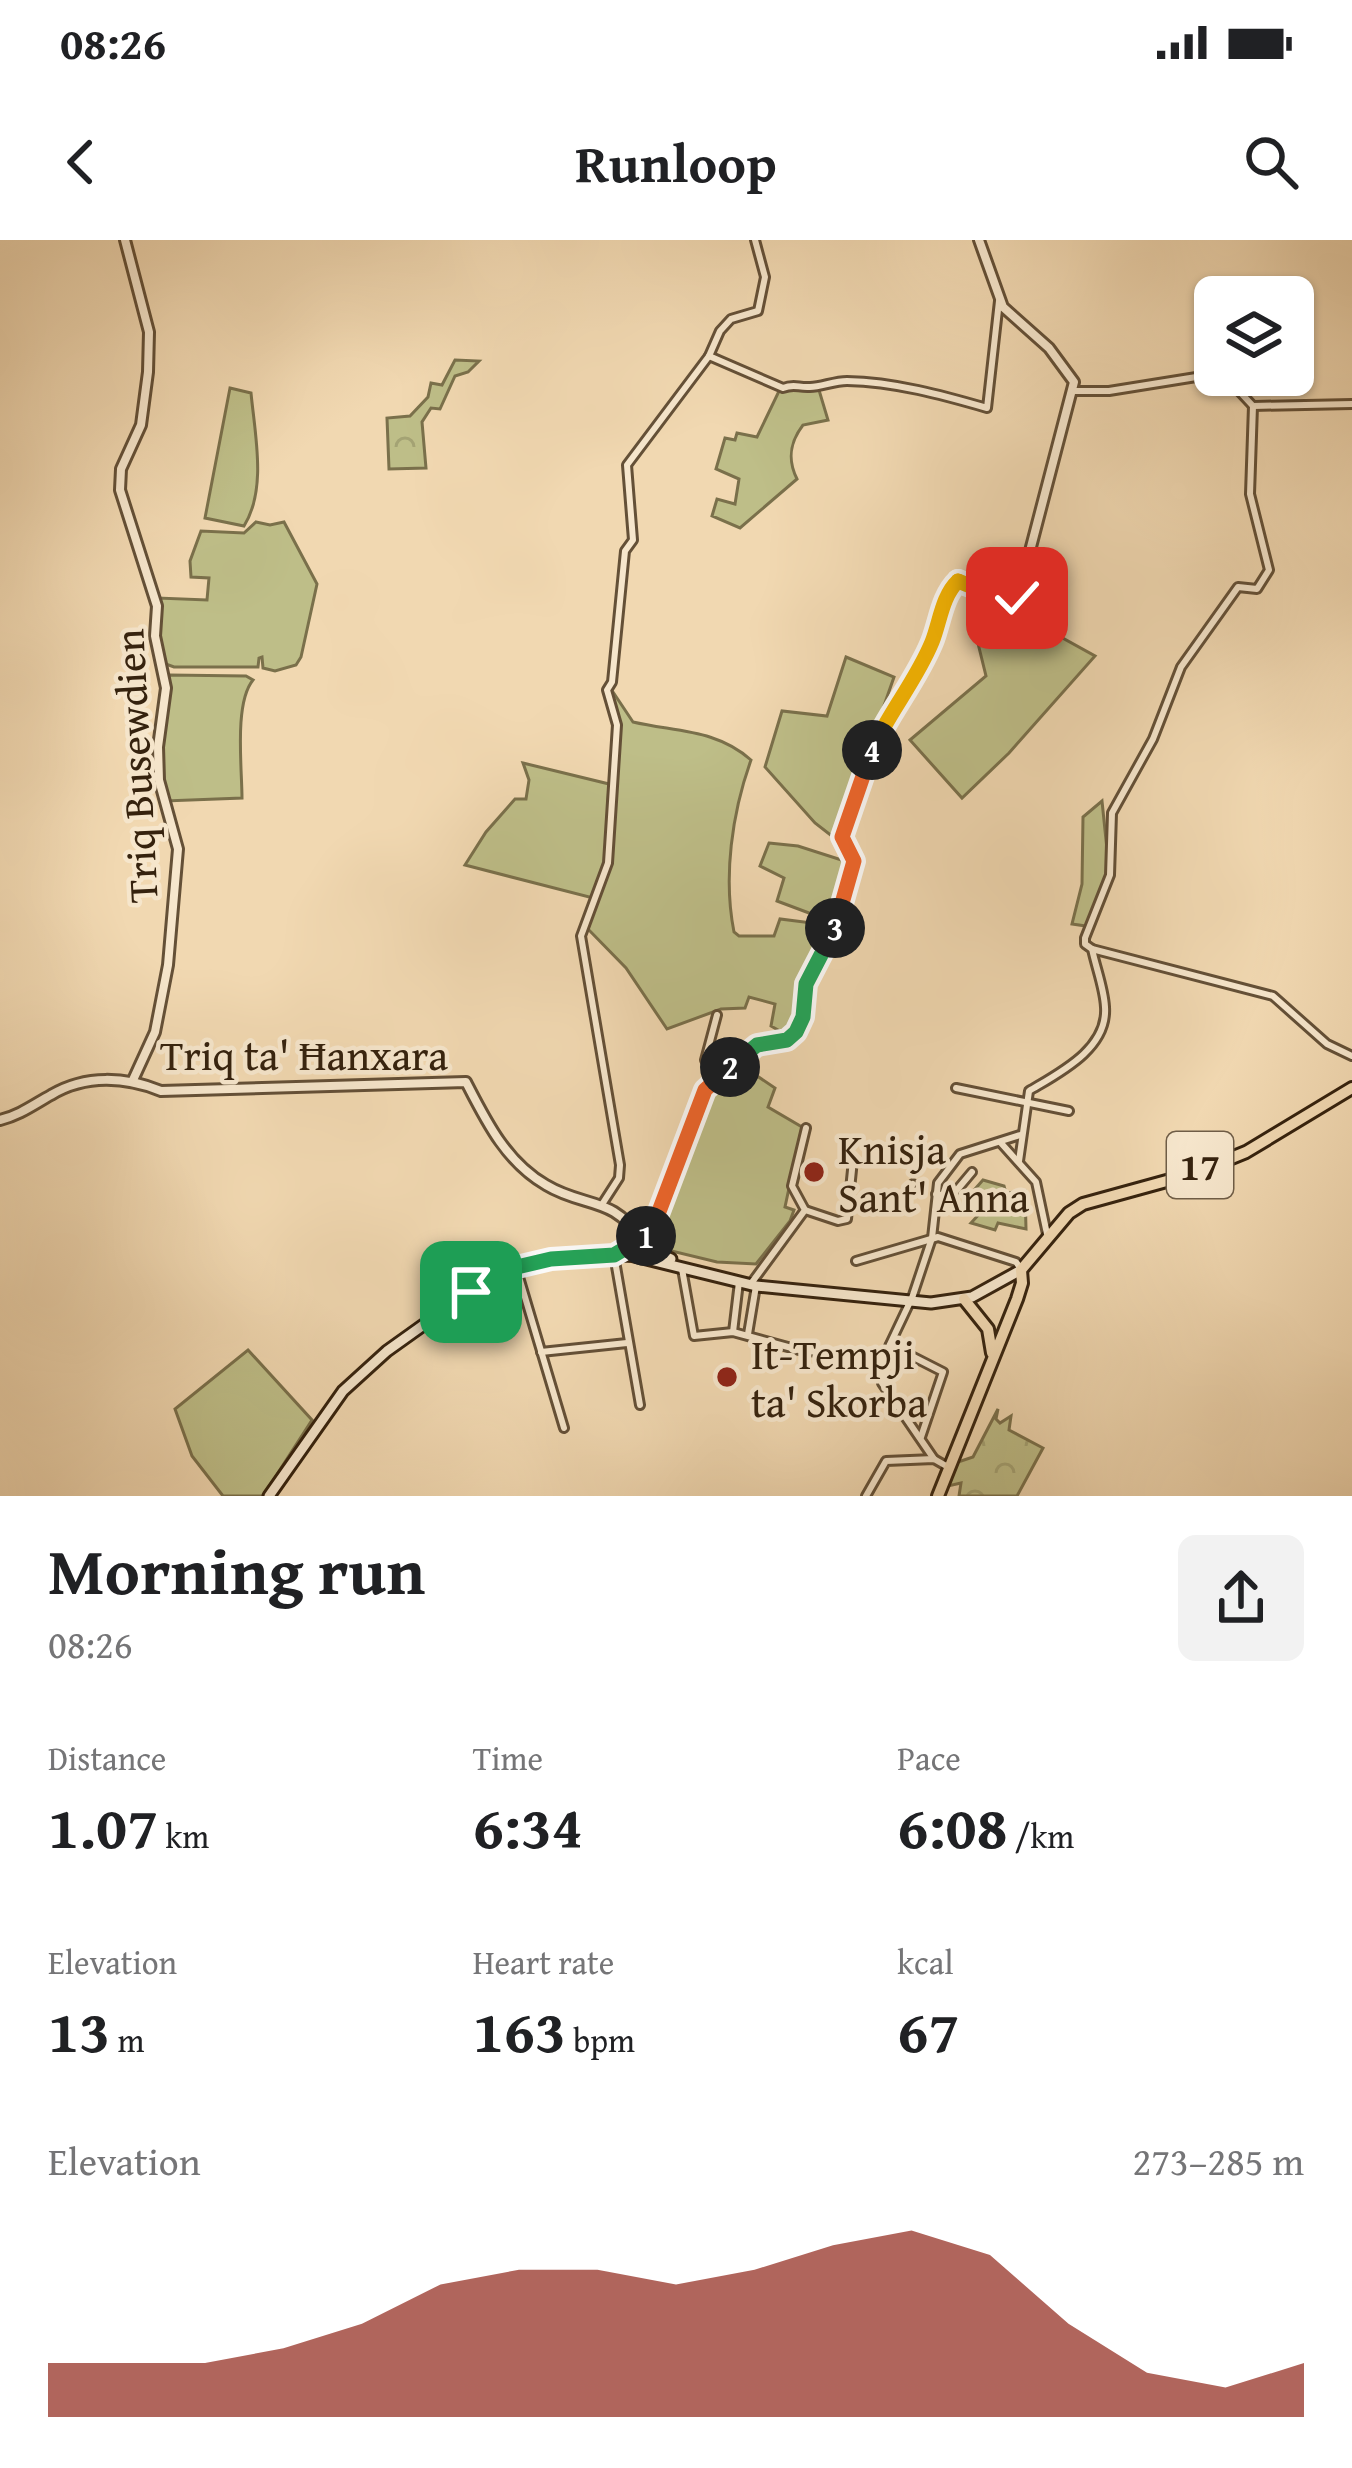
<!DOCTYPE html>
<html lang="en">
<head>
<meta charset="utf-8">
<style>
  :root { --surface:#fff; --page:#f2f2f2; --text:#202124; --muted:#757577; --accent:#8f2418 }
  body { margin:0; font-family:"Gentium Book Plus",serif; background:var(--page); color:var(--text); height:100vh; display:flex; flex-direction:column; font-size:45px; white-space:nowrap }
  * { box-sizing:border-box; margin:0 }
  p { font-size:39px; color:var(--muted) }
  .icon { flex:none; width:66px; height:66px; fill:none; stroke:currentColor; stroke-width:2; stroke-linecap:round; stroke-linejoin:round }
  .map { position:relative; height:1256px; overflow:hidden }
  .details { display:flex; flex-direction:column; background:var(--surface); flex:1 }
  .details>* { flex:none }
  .controls { position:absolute; left:1194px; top:36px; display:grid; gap:24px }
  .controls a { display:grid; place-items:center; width:120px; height:120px; border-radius:18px; background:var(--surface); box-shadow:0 3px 9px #0004; font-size:60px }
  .pin { position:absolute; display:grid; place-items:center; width:102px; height:102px; color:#fff; margin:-51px; border-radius:24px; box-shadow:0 6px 18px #0006 }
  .km { position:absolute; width:60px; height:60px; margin:-30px; border-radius:50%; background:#222; color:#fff; font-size:33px; line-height:60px; text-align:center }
  .round { display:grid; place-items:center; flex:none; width:126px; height:126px; border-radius:18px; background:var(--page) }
  .overview { display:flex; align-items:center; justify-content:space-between; height:204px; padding:0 48px }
  h1 { font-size:66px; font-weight:800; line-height:90px }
  .metrics { display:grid; grid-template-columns:repeat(3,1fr); gap:18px; height:204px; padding:12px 48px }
  .metrics div { display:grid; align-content:center }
  .metrics b { font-size:60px; font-weight:800 }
  .metrics small { font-size:33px; font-weight:400 }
  .metrics p { font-size:33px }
  .chart { height:336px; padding:24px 48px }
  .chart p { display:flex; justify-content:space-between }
  .chart svg { width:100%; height:216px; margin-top:12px; fill:var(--accent); opacity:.7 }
  .status { display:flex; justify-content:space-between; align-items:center; height:84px; padding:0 60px; background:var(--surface); direction:ltr }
  .status svg { height:33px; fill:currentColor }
  header { display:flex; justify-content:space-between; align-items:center; height:156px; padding:0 48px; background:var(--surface); font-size:54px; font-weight:800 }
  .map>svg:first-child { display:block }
  .green { fill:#bebe88; stroke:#7a704b; stroke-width:3 }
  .forest { fill:url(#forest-crowns); stroke:#7a704b; stroke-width:3 }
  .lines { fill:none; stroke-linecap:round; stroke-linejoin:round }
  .minor-casing { stroke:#645037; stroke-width:12 }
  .tertiary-casing { stroke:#645037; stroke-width:14 }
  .secondary-casing { stroke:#35220e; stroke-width:15 }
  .primary-casing { stroke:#35220e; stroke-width:16 }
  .minor { stroke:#f6e6cc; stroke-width:6 }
  .tertiary { stroke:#f6e6cc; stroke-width:8 }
  .secondary { stroke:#f6e6cc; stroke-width:9 }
  .primary { stroke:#f1d8b1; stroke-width:10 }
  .split-1-casing { stroke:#fff; stroke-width:24 }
  .split-2-casing { stroke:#fff; stroke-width:24 }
  .split-3-casing { stroke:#fff; stroke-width:24 }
  .split-4-casing { stroke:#fff; stroke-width:24 }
  .split-5-casing { stroke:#fff; stroke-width:24 }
  .split-6-casing { stroke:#fff; stroke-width:24 }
  .split-1 { stroke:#22a559; stroke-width:15 }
  .split-2 { stroke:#f0652b; stroke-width:15 }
  .split-3 { stroke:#22a559; stroke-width:15 }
  .split-4 { stroke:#f0652b; stroke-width:15 }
  .split-5 { stroke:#f5b400; stroke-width:15 }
  .split-6 { stroke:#f5b400; stroke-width:15 }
  .poi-dot { fill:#8f2418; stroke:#f6e6cc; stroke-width:4.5 }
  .labels { text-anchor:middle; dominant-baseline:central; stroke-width:9; stroke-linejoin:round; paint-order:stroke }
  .shield { fill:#f6e6cc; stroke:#6f5d47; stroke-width:3 }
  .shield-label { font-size:39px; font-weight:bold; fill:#35220e }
  .street-label { font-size:42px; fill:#35220e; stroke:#f6e6cc }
  .poi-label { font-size:42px; fill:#35220e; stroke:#f6e6cc; text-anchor:start }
</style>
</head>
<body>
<div class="status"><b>08:26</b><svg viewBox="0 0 49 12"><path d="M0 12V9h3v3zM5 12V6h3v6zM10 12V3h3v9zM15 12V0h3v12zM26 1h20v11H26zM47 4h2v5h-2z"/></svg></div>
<header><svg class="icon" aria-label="back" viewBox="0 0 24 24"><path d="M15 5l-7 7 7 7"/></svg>Runloop<svg class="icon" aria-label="search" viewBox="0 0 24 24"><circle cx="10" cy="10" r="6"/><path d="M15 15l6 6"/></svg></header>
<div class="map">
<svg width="1352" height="1256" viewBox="0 0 1352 1256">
  <defs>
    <pattern id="forest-crowns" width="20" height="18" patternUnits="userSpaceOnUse" patternTransform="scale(3)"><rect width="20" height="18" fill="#bebe88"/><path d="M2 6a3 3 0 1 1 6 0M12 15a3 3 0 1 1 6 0" fill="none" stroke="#a4a374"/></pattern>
  </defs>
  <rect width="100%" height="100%" fill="#f1d8b1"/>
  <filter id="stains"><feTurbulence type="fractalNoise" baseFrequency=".00167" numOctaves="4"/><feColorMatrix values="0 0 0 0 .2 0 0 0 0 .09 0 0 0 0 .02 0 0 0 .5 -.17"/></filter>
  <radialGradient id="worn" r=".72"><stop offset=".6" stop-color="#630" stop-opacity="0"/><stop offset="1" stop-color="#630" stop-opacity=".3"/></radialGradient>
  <!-- green -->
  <g class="green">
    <path d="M793 146 819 150 828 180 803 185C790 202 787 219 797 239L740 288 712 276 717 259 735 264 739 239 716 229 725 198 735 200 737 193 757 197 780 149Z"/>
    <path d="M230 148 251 153C255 195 267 249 244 286L205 278Z"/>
    <path d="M256 282 270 285 284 282 317 344 301 417 296 425 275 431 263 428 262 417 259 418 258 427H174L163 423 158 410V358L207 360 209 338 191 337 190 321 201 291 244 293Z"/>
    <path d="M994 360 1095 416 1009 513 962 558 910 500 986 436 971 375Z"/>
    <path d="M846 417 894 437 837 600 815 583 765 527 782 471 827 476Z"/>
    <path d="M169 435 246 436 253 440C234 463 242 528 242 558L165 561 161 534Z"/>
    <path d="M611 449 633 482C676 492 716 489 751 520 732 573 723 637 734 692L739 696H774L780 679 812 683 810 700 822 706 800 751 797 788 787 795 771 786 775 764 749 757 745 768 721 769 667 789 626 728 585 686 609 623 619 484Z"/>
    <path d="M523 523 609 544 605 621 593 658 465 625 486 592 515 559H526L529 540Z"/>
    <path d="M1102 561 1109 629 1086 686 1072 684 1082 644 1083 577Z"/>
    <path d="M769 603 798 606 851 623 833 682 777 661 784 638 760 626Z"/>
    <path d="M738 823 775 848 768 867 802 887 785 967 794 970 790 981 756 1024 717 1022 659 1008 654 1001 700 882 697 877 709 848Z"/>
    <path d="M983 940 1004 946 1006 953 1025 951 1026 989 998 983 995 990 971 983 994 958 975 949Z"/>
    <path d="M248 1110 312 1180 263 1256H223L192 1216 175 1169Z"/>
  </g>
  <!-- forest -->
  <g class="forest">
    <path d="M455 120 479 121 468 132 455 136 440 169 431 168 422 182 426 228 389 229 387 178 410 176 428 157 431 143 442 145Z"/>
    <path d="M998 1169 996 1179 1000 1183 1011 1176 1009 1190 1043 1208 1017 1256H959L961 1243 948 1246 958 1222 973 1217Z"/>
  </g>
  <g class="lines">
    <defs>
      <g id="minor">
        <path d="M709 116 783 148C795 143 798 148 810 147 821 147 834 141 847 141 895 142 942 155 987 168L999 61"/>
        <path d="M1224 135 1253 166"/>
        <path d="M1074 151H1109L1215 134"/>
        <path d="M1253 166 1352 164"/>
        <path d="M1092 709 1273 756 1327 804 1352 816"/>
        <path d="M714 839 705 820 717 775"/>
        <path d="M956 848 1069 871"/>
        <path d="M1001 903 1036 942 1047 994"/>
        <path d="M1019 921 1029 851C1059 833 1108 809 1105 767 1104 748 1096 728 1092 709L1085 704V698L1110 635 1112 573 1153 499 1181 427 1238 347 1257 349 1269 330 1250 254 1253 166"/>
        <path d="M936 954 951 957 972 932"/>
        <path d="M905 957 913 944"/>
        <path d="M601 966 619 938 620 925 581 696 608 623 617 485 607 450 612 442 625 311 633 300 627 225 709 116 720 91 731 79 758 71 765 37 755 0"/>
        <path d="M805 970 838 981 847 979 853 920"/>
        <path d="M614 1015 640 1165"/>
        <path d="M856 1021 938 997 1016 1022 1021 1029"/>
        <path d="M516 1027 564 1188"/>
        <path d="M682 1029 694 1096 733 1092 799 1110 883 1119"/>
        <path d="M750 1045 805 970 792 946 806 888"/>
        <path d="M912 1058 932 998 938 943 960 914 1020 895"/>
        <path d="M910 1062 883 1119 882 1143 934 1219"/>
        <path d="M733 1092 739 1042"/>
        <path d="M748 1094 756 1046"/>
        <path d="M890 1105 943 1132 921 1197"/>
        <path d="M541 1112 627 1103"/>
        <path d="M866 1256 886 1221 934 1219 948 1227"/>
      </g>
      <g id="tertiary">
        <path d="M125 0 149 92 148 132 141 185 121 229 120 250 157 366 155 396 166 448 158 507 159 540 178 609 168 725 155 792 133 840"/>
        <path d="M0 880C20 875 33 865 51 855 86 834 126 837 161 851L466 842C486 881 506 922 546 945 584 968 614 956 640 999"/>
        <path d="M648 1006 705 850 753 808 787 800 800 786 806 744 832 698 853 626V616L841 600 873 508 915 439 951 348 964 341 1010 362 1019 353 1074 142 1049 108 1003 67 979 0"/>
      </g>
      <g id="secondary">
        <path d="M648 1009 671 1019"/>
        <path d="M630 1015 629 1005 637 999 647 1004V1014"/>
        <path d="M269 1256 343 1151 387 1111 471 1051 516 1027 551 1019 630 1015 756 1046 931 1063 972 1057 1021 1030"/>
      </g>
      <g id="primary">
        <path d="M964 1059 988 1089 992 1113"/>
        <path d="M938 1256 1017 1059 1022 1043 1021 1030 1069 973 1083 964 1192 934 1246 912 1352 848"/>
      </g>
    </defs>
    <!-- minor casing -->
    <use href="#minor" class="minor-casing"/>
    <!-- tertiary casing -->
    <use href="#tertiary" class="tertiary-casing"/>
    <!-- secondary casing -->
    <use href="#secondary" class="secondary-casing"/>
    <!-- primary casing -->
    <use href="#primary" class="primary-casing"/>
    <!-- minor -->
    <use href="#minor" class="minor"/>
    <!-- tertiary -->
    <use href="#tertiary" class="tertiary"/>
    <!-- secondary -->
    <use href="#secondary" class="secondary"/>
    <!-- primary -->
    <use href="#primary" class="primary"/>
  </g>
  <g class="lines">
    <defs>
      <path id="split-1" d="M471 1052 517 1027 551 1019 614 1015 646 996"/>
      <path id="split-2" d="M646 996 655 982 705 850 730 827"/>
      <path id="split-3" d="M730 827 757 805 787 800 796 792 803 777 806 744 835 688"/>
      <path id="split-4" d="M835 688 854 621 842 597 872 510"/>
      <path id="split-5" d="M872 510C889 472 916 441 932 402 940 382 942 356 958 341"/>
      <path id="split-6" d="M958 341 1010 362 1017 358"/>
    </defs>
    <!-- split-1 casing -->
    <use href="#split-1" class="split-1-casing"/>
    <!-- split-2 casing -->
    <use href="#split-2" class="split-2-casing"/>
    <!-- split-3 casing -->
    <use href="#split-3" class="split-3-casing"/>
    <!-- split-4 casing -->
    <use href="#split-4" class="split-4-casing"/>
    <!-- split-5 casing -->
    <use href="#split-5" class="split-5-casing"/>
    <!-- split-6 casing -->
    <use href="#split-6" class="split-6-casing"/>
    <!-- split-1 -->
    <use href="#split-1" class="split-1"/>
    <!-- split-2 -->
    <use href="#split-2" class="split-2"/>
    <!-- split-3 -->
    <use href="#split-3" class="split-3"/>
    <!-- split-4 -->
    <use href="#split-4" class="split-4"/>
    <!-- split-5 -->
    <use href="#split-5" class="split-5"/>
    <!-- split-6 -->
    <use href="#split-6" class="split-6"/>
  </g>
  <!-- markers -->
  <g class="poi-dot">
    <circle cx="814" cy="932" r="12"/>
    <circle cx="727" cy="1137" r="12"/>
  </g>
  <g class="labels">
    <!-- shield labels -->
    <rect class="shield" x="1167" y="892" width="66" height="66" rx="9"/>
    <g class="shield-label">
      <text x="1200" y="925">17</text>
    </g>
    <!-- street labels -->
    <g class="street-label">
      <text transform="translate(135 526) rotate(-93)">Triq Busewdien</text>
      <text x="304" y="814">Triq ta' Ħanxara</text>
    </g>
    <!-- poi labels -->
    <g class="poi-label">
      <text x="838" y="908">Knisja<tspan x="838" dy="48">Sant' Anna</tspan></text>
      <text x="751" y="1113">It-Tempji<tspan x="751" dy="48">ta' Skorba</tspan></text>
    </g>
  </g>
  <rect width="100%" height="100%" filter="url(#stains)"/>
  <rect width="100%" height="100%" fill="url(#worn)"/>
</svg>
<div class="controls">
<a><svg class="icon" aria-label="layers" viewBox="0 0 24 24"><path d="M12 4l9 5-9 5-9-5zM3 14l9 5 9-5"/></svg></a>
</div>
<div class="pin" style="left:471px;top:1052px;background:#1e9e55"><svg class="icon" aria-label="arrive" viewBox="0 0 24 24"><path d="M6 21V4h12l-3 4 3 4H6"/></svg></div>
<div class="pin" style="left:1017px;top:358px;background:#d93025"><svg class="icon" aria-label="check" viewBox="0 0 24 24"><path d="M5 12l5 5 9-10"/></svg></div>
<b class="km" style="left:646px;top:996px">1</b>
<b class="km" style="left:730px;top:827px">2</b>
<b class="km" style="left:835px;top:688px">3</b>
<b class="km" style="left:872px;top:510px">4</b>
</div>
<section class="details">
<div class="overview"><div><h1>Morning run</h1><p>08:26</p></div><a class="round"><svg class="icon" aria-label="share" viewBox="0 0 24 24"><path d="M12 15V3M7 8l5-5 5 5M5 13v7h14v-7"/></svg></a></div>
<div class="metrics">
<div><p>Distance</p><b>1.07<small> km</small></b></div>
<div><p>Time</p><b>6:34</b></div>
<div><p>Pace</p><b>6:08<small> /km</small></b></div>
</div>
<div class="metrics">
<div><p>Elevation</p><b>13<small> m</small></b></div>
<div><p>Heart rate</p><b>163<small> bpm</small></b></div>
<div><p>kcal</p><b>67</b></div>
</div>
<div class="chart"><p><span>Elevation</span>273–285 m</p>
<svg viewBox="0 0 160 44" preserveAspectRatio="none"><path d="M0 44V33L10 33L20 33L30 30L40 25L50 17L60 14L70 14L80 17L90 14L100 9L110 6L120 11L130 25L140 35L150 38L160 33V44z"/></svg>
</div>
</section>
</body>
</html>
